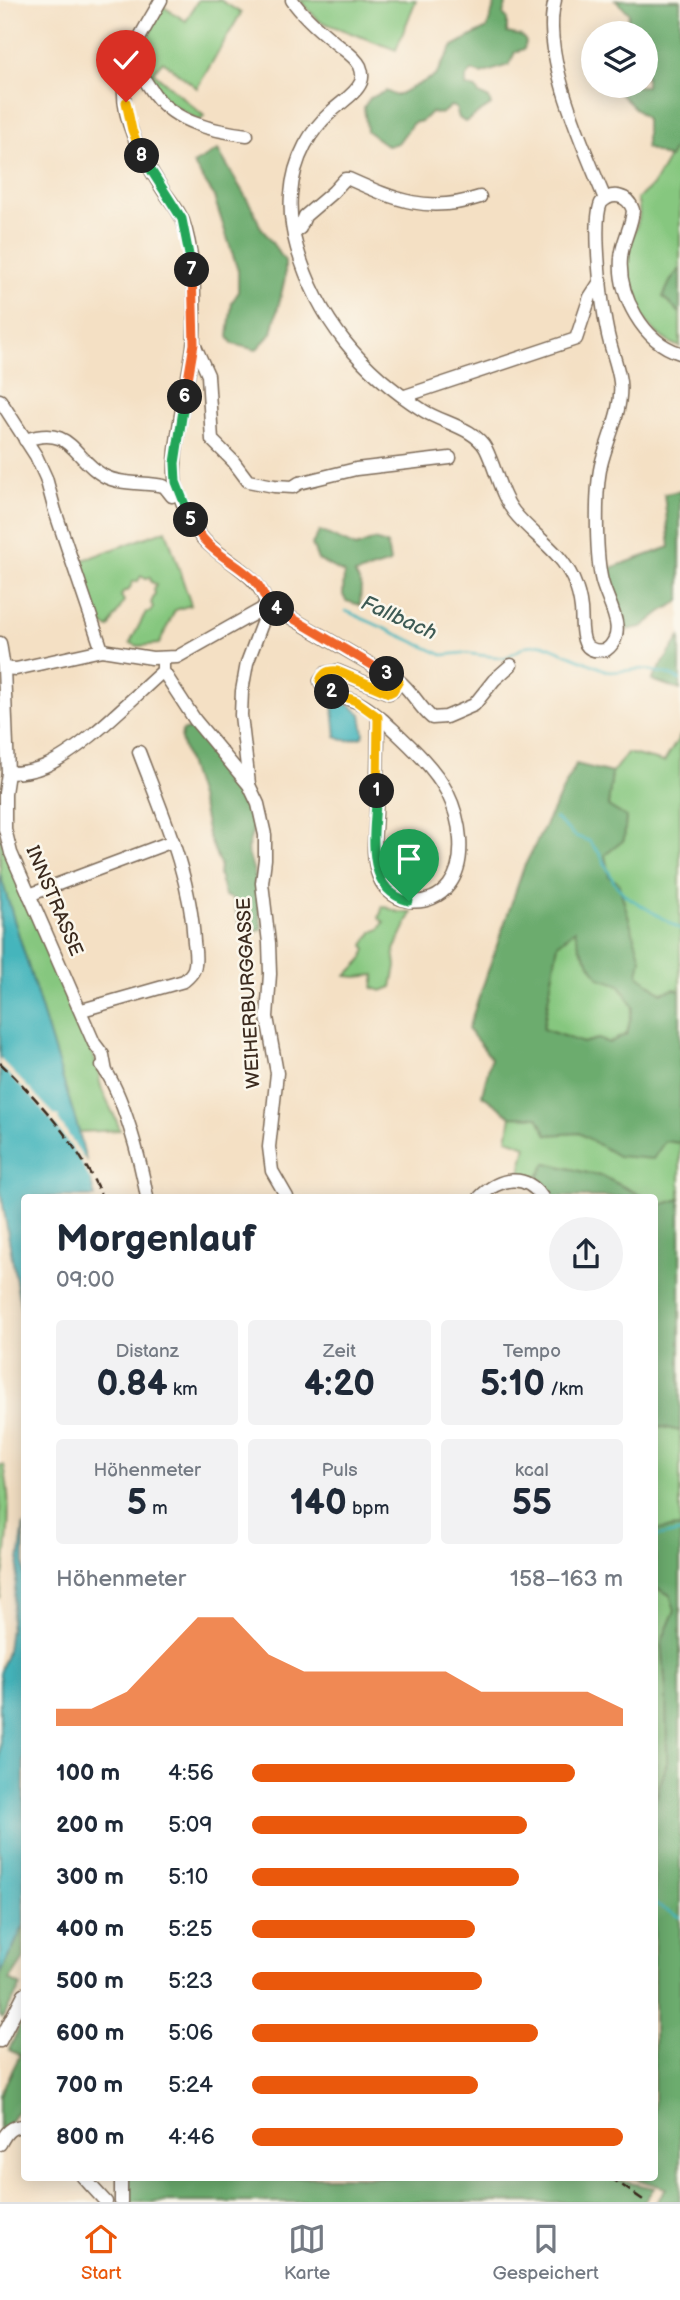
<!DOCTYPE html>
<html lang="de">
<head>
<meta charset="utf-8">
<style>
  :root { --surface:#fff; --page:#f2f2f3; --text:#1f2937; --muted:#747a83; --line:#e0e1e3; --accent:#ea580c }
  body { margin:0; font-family:"Balsamiq Sans",sans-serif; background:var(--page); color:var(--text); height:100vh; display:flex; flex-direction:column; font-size:26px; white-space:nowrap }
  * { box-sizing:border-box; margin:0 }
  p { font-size:23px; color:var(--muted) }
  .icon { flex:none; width:38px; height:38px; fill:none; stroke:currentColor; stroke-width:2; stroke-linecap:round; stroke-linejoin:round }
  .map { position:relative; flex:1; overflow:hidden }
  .details { position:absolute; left:21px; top:1194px; width:637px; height:987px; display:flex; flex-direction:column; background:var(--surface); border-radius:7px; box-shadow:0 4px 18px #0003 }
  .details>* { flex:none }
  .controls { position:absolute; left:581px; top:21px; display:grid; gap:14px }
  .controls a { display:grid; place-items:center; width:77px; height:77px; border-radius:50%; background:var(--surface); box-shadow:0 4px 18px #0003; font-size:35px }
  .pin { position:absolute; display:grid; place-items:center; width:60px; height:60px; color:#fff; margin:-72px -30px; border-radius:50% 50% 50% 0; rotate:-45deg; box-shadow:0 0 7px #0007 }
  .pin .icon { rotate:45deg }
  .km { position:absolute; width:35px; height:35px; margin:-18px; border-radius:50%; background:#222; color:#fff; font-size:19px; line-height:35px; text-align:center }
  .round { display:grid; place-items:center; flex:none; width:74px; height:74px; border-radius:37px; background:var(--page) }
  .summary { display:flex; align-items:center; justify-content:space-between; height:119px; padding:0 35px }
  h1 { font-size:38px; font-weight:800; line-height:52px }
  .figures { display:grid; grid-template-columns:repeat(3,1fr); gap:10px; height:119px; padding:7px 35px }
  .figures div { display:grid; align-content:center; border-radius:7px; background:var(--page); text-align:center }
  .figures b { font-size:35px; font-weight:800 }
  .figures small { font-size:19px; font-weight:400 }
  .figures p { font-size:19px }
  .chart { height:196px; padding:14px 35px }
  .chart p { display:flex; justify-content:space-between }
  .chart svg { width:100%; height:126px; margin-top:7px; fill:var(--accent); opacity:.7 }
  ul { padding:0 35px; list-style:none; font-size:23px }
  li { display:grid; grid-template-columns:112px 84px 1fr; align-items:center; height:52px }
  li i { height:18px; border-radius:9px; background:var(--accent) }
  .tabs { display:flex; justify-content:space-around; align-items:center; height:98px; border-top:2px solid var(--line); background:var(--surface); font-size:19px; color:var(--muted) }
  .tabs a { display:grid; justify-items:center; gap:4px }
  .tabs .active { color:var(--accent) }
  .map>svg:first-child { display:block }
  .green { fill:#86c77f; stroke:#60784e; stroke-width:2 }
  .forest { fill:#6cac6e; stroke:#546b46; stroke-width:2; fill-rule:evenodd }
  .water { fill:#45b5bc; stroke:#40706d; stroke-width:2 }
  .pier { fill:#f4e0c4 }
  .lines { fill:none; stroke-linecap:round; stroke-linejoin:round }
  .stream { stroke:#45b5bc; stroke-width:2.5 }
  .minor-casing { stroke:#7c6a58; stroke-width:15 }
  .minor { stroke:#fff; stroke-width:12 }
  .rail { stroke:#3b2a1e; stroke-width:2.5; stroke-dasharray:10 5; stroke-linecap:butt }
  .split-1-casing { stroke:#fff; stroke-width:14 }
  .split-2-casing { stroke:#fff; stroke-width:14 }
  .split-3-casing { stroke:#fff; stroke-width:14 }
  .split-4-casing { stroke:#fff; stroke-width:14 }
  .split-5-casing { stroke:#fff; stroke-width:14 }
  .split-6-casing { stroke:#fff; stroke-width:14 }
  .split-7-casing { stroke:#fff; stroke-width:14 }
  .split-8-casing { stroke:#fff; stroke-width:14 }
  .split-9-casing { stroke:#fff; stroke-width:14 }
  .split-1 { stroke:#22a559; stroke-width:9 }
  .split-2 { stroke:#f5b400; stroke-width:9 }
  .split-3 { stroke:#f5b400; stroke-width:9 }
  .split-4 { stroke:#f0652b; stroke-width:9 }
  .split-5 { stroke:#f0652b; stroke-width:9 }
  .split-6 { stroke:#22a559; stroke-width:9 }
  .split-7 { stroke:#f0652b; stroke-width:9 }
  .split-8 { stroke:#22a559; stroke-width:9 }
  .split-9 { stroke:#f5b400; stroke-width:9 }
  .labels { text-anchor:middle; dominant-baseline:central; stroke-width:5; stroke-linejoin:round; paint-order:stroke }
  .street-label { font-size:19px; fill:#3b2a1e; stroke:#fbf7ec }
  .water-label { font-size:21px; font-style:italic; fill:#3e5b55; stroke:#fbf7ec }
</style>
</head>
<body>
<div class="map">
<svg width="680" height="2202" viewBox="0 0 680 2202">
  <rect width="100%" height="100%" fill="#fbf7ec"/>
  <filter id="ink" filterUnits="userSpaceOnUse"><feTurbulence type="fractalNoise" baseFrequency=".0143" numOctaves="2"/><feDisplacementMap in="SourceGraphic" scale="14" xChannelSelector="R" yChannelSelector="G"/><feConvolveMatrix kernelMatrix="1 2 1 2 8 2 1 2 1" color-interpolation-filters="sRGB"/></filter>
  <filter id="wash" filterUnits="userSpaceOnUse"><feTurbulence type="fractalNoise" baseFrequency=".00686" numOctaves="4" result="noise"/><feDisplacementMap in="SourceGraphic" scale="28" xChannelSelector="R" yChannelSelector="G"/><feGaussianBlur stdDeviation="1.57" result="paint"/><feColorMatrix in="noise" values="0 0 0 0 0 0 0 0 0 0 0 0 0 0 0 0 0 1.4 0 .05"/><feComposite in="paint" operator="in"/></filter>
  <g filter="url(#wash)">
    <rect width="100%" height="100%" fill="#f4e0c4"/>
    <!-- green -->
    <g class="green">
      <path d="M198 0H220L241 13 197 88 163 61 153 72 204 116 200 121 166 101 150 80 144 65V47L162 6 186 21Z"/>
      <path d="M299 0H416L396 50 319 21Z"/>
      <path d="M680 138V268L671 280 663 297 680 313V347C645 336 619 286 628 250 633 230 644 220 637 199L653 185Z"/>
      <path d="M166 530 191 605 175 610 159 644 138 646 130 643 146 612H150L153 607 151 603 155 594 154 589 156 584 151 582 150 577 146 579 141 576 138 581 133 582 128 591H124L121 596 124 601 109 628 99 623 75 563Z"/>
      <path d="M680 736V991L675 989 661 993 638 975 604 855 624 839 626 817 608 806 612 773 627 753 664 762Z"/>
      <path d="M0 835 99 1070C97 1090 114 1110 120 1130L79 1132 0 874Z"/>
      <path d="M383 906 398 912 412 913 394 950 396 966 392 987 382 991 373 988 375 975 357 977 346 976 362 960 366 949 364 945 372 932 380 929 384 922 379 918Z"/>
      <path d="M575 929 580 948 620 985 633 1007 627 1034 609 1043 598 1039 583 1043 543 1029 558 943Z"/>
      <path d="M511 1116 539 1117 547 1135 579 1133 618 1156 665 1141 680 1143V1199L661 1205 655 1202 654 1197H644L604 1177 547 1163 538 1177 520 1173 526 1146 507 1139Z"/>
      <path d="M654 1425 680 1431V1527L655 1530Z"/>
      <path d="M0 1465H4C14 1511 6 1553 0 1599Z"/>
      <path d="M654 1587 670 1595 675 1610 662 1641 666 1690 667 1762 656 1805Z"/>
    </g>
    <!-- forest -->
    <g class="forest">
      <path d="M496 0H504L506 5 503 14 507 19V33L522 36 526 42 524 49 515 52 509 65 481 74 472 71 466 78V86L476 89 479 94 489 99 491 105 465 122 459 118 456 108 451 106 441 114 431 112 422 121 413 123 398 143 388 146 367 131 364 107 370 98 386 91 396 96 435 76 453 46 487 28Z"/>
      <path d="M615 0H680V138L669 158 646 148V119L619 93 620 86H646V33H626L629 13Z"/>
      <path d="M218 150 254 211 260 226 285 261V278L272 333 256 350 233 344 228 337 232 302 238 293V271L213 194 193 164Z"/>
      <path d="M680 268V313L663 297 671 280Z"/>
      <path d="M680 491V601L661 612 642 627 625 630 608 569 670 547 664 494Z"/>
      <path d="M320 531 356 547 374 540 387 544 390 563 355 574 361 585 360 605 346 601 343 595 344 573 318 560 312 544Z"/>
      <path d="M680 637V690L652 680Z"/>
      <path d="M194 727 227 768 255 823 247 850 255 875 262 930 241 932 233 899 225 896 219 875 220 865 208 835 203 810 181 740 182 731Z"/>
      <path d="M576 764 612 773 608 806 626 817 624 840 605 855 609 877 618 882 641 959 638 975 661 993 675 989 680 991V1143L665 1141 653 1159 618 1156 579 1133 547 1135 538 1117 511 1116 482 1095 491 1058 468 1029 524 867ZM575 930 580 948 599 978 620 985 633 1007 627 1034 609 1043 598 1039 583 1043 543 1029 558 944Z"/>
      <path d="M546 1163 604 1177 644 1197H554L538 1177Z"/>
      <path d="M680 1199V1431L654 1425 655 1202 661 1205Z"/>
      <path d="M680 1527V2202H656L666 2188 630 2177H654V1805L667 1762 666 1691 662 1641 675 1610 670 1595 655 1587V1530Z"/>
      <path d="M24 1925V1959L10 1980 21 1986 3 2018 0 2016V1976Z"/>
      <path d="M24 2016V2101L0 2137V2095L20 2055 9 2050Z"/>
      <path d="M124 2177H603L654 2188 644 2202H125Z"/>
    </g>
    <!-- water -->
    <g class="water">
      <path d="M343 704 350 705 361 714 364 734 362 737C353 740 343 743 336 736L333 708Z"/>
      <path d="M0 874 79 1132 95 1197H24V1363L23 1322 0 1187Z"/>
      <path d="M24 1524V1925L0 1975V1674L7 1651Z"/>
    </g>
    <!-- pier -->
    <path class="pier" d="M0 1059 55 1115 59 1116V1121L90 1167 98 1194 78 1157 58 1129 36 1102 0 1066Z"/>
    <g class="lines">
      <!-- stream -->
      <g class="stream">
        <path d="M346 611 443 655 463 653 505 658 526 646 543 644 610 672 643 669 667 674 680 680"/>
        <path d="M555 818 575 836 589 841 600 854 615 884 626 896 680 929"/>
        <path d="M654 1537 680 1532"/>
        <path d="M654 1904 680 1917"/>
      </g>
    </g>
  </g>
  <g filter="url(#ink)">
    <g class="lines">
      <defs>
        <g id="minor">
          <path d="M161 0C148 24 130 49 125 76 118 117 142 157 163 190 169 199 179 210 183 221 191 245 194 274 194 299 194 315 195 332 193 347 189 378 168 464 177 489 183 505 192 527 204 540 223 560 260 575 266 603L399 681C412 691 419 707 432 718L446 717 474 705 494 680 511 665"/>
          <path d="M292 0C303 16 318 29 333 41 342 49 354 55 360 66 362 71 363 77 361 82 356 94 340 103 331 112 321 121 312 132 305 145 288 177 287 214 297 248 318 320 361 371 424 411 443 423 475 428 486 449 496 469 500 494 514 512 532 535 560 550 573 579 577 588 580 599 581 609 583 628 577 655 606 650 631 631 605 601 601 577 596 551 595 491 601 465 607 439 623 410 620 382 618 364 610 348 607 330 602 306 592 223 601 203 612 191 628 195 633 210 632 227 622 241 621 258 618 295 643 342 680 353"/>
          <path d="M555 0C540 54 584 148 605 199"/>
          <path d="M131 58C139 70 146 83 155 95 176 123 214 131 247 135"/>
          <path d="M294 232 300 228 305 216 333 192 345 179H349C396 200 428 214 480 197"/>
          <path d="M194 344 208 375 212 440 233 461 248 481 274 486 293 487 299 483 356 469 450 458"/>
          <path d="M405 396 576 339 590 297 601 280"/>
          <path d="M0 400 36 456 46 478 55 511 102 650"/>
          <path d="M25 440C73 424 72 458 104 476 121 485 145 482 164 486L172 496"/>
          <path d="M0 643 4 668 8 773 5 793V829L11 853 94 1043 103 1055 106 1072"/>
          <path d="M163 659V671L195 720 249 785 258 804 265 835V859L262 883 269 943 270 974 267 1017 277 1073 269 1147 272 1171 287 1197"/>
          <path d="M4 668 16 669 102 650 152 658 177 657 262 609 266 603"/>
          <path d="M378 717C378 749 377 781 376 813 375 834 371 858 379 877 391 907 431 909 449 885 468 860 460 818 447 792 433 765 405 741 383 720 375 714 368 707 359 703 347 696 325 696 320 681L326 673 337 671 389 693 393 691 399 681"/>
          <path d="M8 773C21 773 33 771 45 766 84 749 131 699 163 671"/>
          <path d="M249 784 241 715 242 691 247 663 264 618 262 609"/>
          <path d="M29 895 173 841"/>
          <path d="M82 1010 184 981C189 977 192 974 194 969 197 961 195 950 194 942 191 876 162 813 139 752"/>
          <path d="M102 1066C123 1092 141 1163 147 1197"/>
          <path d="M480 1197C499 1178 525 1172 542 1197"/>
          <path d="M0 2041 24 1994"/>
          <path d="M0 2144C6 2132 11 2126 24 2126"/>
          <path d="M83 2177 106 2202"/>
          <path d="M121 2202V2177"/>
        </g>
      </defs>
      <!-- minor casing -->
      <use href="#minor" class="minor-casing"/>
      <!-- minor -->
      <use href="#minor" class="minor"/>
      <!-- rail -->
      <g class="rail">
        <path d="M0 1063C41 1102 78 1144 102 1197"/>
        <path d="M610 2177 646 2202"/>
      </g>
    </g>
  </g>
  <g class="lines" filter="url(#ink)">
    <defs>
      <path id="split-1" d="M377 791C375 828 362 890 409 901"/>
      <path id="split-2" d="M332 692 356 701 378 717 377 791"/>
      <path id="split-3" d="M332 692 323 688 320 681C323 673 329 670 337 671L389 693 393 691 399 681 387 674"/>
      <path id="split-4" d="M277 609 387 674"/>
      <path id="split-5" d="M191 520C206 552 232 559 254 580 266 592 261 600 277 609"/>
      <path id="split-6" d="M185 397 175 463 176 482 191 520"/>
      <path id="split-7" d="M185 397 194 344 192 270"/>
      <path id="split-8" d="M142 156 182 219 192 270"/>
      <path id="split-9" d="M126 102 132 130 142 156"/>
    </defs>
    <!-- split-1 casing -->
    <use href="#split-1" class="split-1-casing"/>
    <!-- split-2 casing -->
    <use href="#split-2" class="split-2-casing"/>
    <!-- split-3 casing -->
    <use href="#split-3" class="split-3-casing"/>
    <!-- split-4 casing -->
    <use href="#split-4" class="split-4-casing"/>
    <!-- split-5 casing -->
    <use href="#split-5" class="split-5-casing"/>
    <!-- split-6 casing -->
    <use href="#split-6" class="split-6-casing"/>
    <!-- split-7 casing -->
    <use href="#split-7" class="split-7-casing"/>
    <!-- split-8 casing -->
    <use href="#split-8" class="split-8-casing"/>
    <!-- split-9 casing -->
    <use href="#split-9" class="split-9-casing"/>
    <!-- split-1 -->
    <use href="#split-1" class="split-1"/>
    <!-- split-2 -->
    <use href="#split-2" class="split-2"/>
    <!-- split-3 -->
    <use href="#split-3" class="split-3"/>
    <!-- split-4 -->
    <use href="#split-4" class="split-4"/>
    <!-- split-5 -->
    <use href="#split-5" class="split-5"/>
    <!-- split-6 -->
    <use href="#split-6" class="split-6"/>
    <!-- split-7 -->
    <use href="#split-7" class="split-7"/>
    <!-- split-8 -->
    <use href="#split-8" class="split-8"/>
    <!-- split-9 -->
    <use href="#split-9" class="split-9"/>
  </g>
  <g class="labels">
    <!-- street labels -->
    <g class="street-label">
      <text transform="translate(54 901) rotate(67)">INNSTRASSE</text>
      <text transform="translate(249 993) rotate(-93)">WEIHERBURGGASSE</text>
    </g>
    <!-- water labels -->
    <g class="water-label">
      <text transform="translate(399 618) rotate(24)">Fallbach</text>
    </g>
  </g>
</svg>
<div class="controls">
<a><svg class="icon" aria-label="layers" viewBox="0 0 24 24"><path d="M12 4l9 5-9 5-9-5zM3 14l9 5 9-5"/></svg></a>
</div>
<div class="pin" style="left:409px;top:901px;background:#1e9e55"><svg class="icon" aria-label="arrive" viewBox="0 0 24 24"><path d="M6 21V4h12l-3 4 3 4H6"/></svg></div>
<div class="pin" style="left:126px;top:102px;background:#d93025"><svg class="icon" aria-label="check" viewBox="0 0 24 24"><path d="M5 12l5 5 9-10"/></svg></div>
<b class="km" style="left:377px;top:791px">1</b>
<b class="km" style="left:332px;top:692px">2</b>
<b class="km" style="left:387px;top:674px">3</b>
<b class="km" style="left:277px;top:609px">4</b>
<b class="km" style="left:191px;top:520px">5</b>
<b class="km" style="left:185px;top:397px">6</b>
<b class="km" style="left:192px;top:270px">7</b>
<b class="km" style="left:142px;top:156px">8</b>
<section class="details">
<div class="summary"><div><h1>Morgenlauf</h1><p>09:00</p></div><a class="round"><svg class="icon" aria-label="share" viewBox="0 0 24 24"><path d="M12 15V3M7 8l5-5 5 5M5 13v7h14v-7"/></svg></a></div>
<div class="figures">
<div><p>Distanz</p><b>0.84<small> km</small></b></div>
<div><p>Zeit</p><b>4:20</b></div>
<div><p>Tempo</p><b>5:10<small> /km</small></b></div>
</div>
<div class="figures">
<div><p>Höhenmeter</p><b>5<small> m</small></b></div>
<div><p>Puls</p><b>140<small> bpm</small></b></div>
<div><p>kcal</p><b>55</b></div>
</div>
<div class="chart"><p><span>Höhenmeter</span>158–163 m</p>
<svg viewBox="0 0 160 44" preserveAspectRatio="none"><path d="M0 44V38L10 38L20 32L30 19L40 6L50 6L60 19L70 25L80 25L90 25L100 25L110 25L120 32L130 32L140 32L150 32L160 38V44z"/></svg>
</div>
<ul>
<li><b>100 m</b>4:56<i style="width:87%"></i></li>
<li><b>200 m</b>5:09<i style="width:74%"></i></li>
<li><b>300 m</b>5:10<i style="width:72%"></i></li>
<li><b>400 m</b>5:25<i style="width:60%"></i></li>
<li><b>500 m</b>5:23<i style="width:62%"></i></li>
<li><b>600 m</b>5:06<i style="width:77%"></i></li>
<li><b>700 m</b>5:24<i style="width:61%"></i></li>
<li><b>800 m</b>4:46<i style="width:100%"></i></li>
</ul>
</section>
</div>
<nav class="tabs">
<a class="active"><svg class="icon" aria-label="home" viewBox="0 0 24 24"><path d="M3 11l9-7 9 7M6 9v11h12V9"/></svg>Start</a>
<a><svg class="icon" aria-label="map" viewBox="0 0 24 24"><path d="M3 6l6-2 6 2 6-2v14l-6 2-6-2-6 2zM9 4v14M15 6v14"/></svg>Karte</a>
<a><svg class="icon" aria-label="saved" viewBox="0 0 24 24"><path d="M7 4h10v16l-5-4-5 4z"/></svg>Gespeichert</a>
</nav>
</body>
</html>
